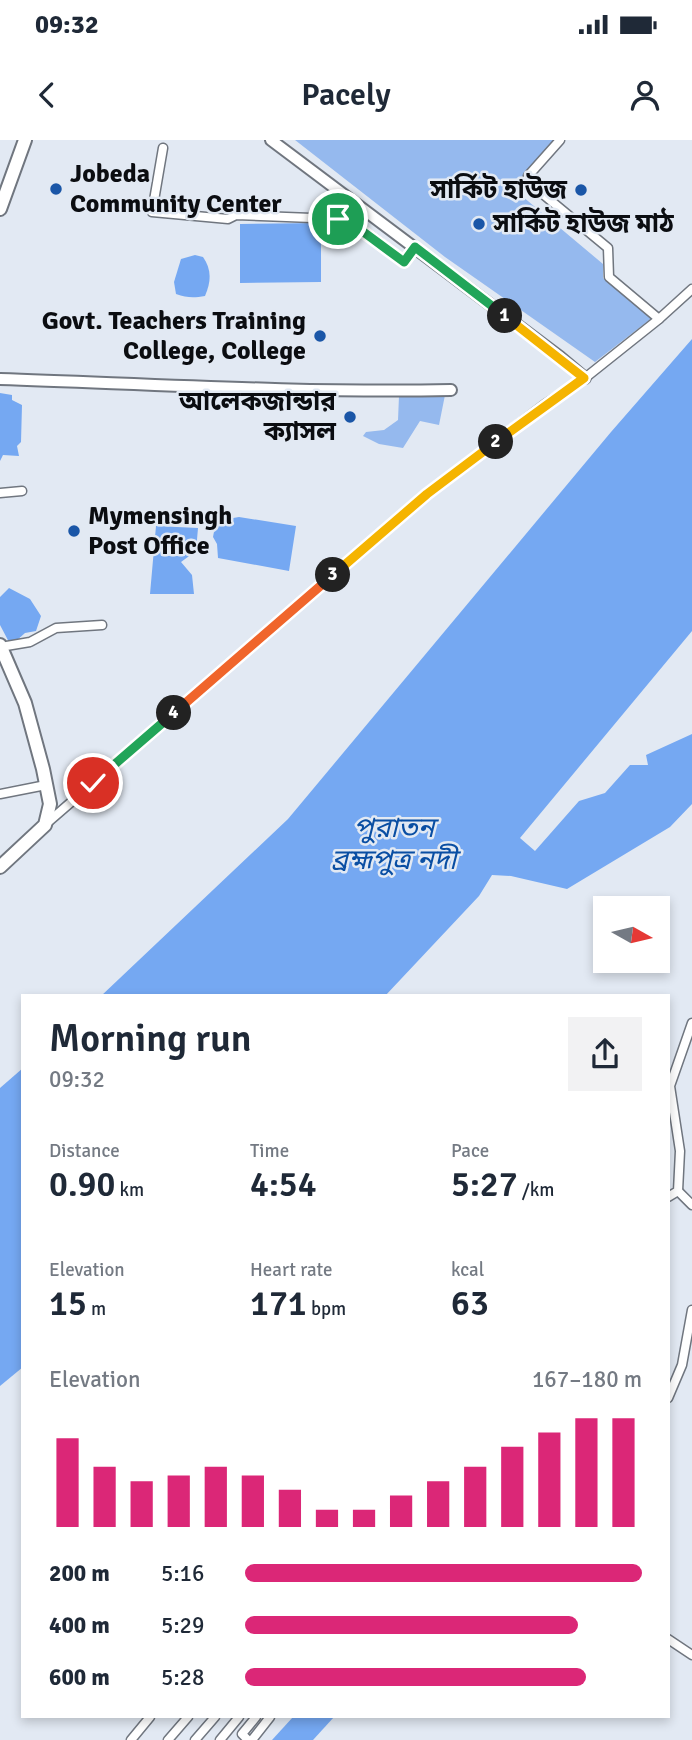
<!DOCTYPE html>
<html lang="en">
<head>
<meta charset="utf-8">
<style>
  :root { --surface:#fff; --page:#f2f2f3; --text:#1f2937; --muted:#747a83; --accent:#db2777 }
  body { margin:0; font-family:Signika,"Noto Sans Bengali",sans-serif; background:var(--page); color:var(--text); height:100vh; display:flex; flex-direction:column; font-size:26px; white-space:nowrap }
  * { box-sizing:border-box; margin:0 }
  p { font-size:23px; color:var(--muted) }
  .icon { flex:none; width:38px; height:38px; fill:none; stroke:currentColor; stroke-width:2; stroke-linecap:round; stroke-linejoin:round }
  .map { position:relative; flex:1; overflow:hidden }
  .side { position:absolute; left:21px; top:854px; width:649px; height:724px; display:flex; flex-direction:column; background:var(--surface); border-radius:0px; box-shadow:0 4px 10px #0003 }
  .side>* { flex:none }
  .needle { width:46px; rotate:98deg }
  .buttons { position:absolute; left:593px; top:756px; display:grid; gap:14px }
  .buttons a { display:grid; place-items:center; width:77px; height:77px; border-radius:0px; background:var(--surface); box-shadow:0 4px 10px #0003; font-size:35px }
  .pin { position:absolute; display:grid; place-items:center; width:60px; height:60px; color:#fff; margin:-30px; border:4px solid #fff; border-radius:50%; box-shadow:0 2px 7px #0007 }
  .km { position:absolute; width:35px; height:35px; margin:-18px; border-radius:50%; background:#222; color:#fff; font-size:19px; line-height:35px; text-align:center }
  .round { display:grid; place-items:center; flex:none; width:74px; height:74px; border-radius:0px; background:var(--page) }
  .overview { display:flex; align-items:center; justify-content:space-between; height:119px; padding:0 28px }
  h1 { font-size:38px; font-weight:600; line-height:52px }
  .stats { display:grid; grid-template-columns:repeat(3,1fr); gap:10px; height:119px; padding:7px 28px }
  .stats div { display:grid; align-content:center }
  .stats b { font-size:35px; font-weight:600 }
  .stats small { font-size:19px; font-weight:400 }
  .stats p { font-size:19px }
  .chart { height:196px; padding:14px 28px }
  .chart p { display:flex; justify-content:space-between }
  .chart svg { width:100%; height:126px; margin-top:7px; stroke:var(--accent); stroke-width:6 }
  ul { padding:0 28px; list-style:none; font-size:23px }
  li { display:grid; grid-template-columns:112px 84px 1fr; align-items:center; height:52px }
  li i { height:18px; border-radius:9px; background:var(--accent) }
  .status { display:flex; justify-content:space-between; align-items:center; height:49px; padding:0 35px; background:var(--surface); direction:ltr }
  .status svg { height:19px; fill:currentColor }
  header { display:flex; justify-content:space-between; align-items:center; height:91px; padding:0 28px; background:var(--surface); font-size:32px; font-weight:600 }
  .map>svg:first-child { display:block }
  .green { fill:#95b9ee }
  .water { fill:#75a8f2 }
  .lines { fill:none; stroke-linecap:round; stroke-linejoin:round }
  .street-casing { stroke:#70767f; stroke-width:11 }
  .secondary-casing { stroke:#70767f; stroke-width:14 }
  .primary-casing { stroke:#70767f; stroke-width:16 }
  .street { stroke:#fff; stroke-width:8 }
  .secondary { stroke:#fff; stroke-width:10 }
  .primary { stroke:#fff; stroke-width:12 }
  .split-1-casing { stroke:#fff; stroke-width:14 }
  .split-2-casing { stroke:#fff; stroke-width:14 }
  .split-3-casing { stroke:#fff; stroke-width:14 }
  .split-4-casing { stroke:#fff; stroke-width:14 }
  .split-5-casing { stroke:#fff; stroke-width:14 }
  .split-1 { stroke:#22a559; stroke-width:9 }
  .split-2 { stroke:#f5b400; stroke-width:9 }
  .split-3 { stroke:#f5b400; stroke-width:9 }
  .split-4 { stroke:#f0652b; stroke-width:9 }
  .split-5 { stroke:#22a559; stroke-width:9 }
  .poi-dot { fill:#1a56a7; stroke:#e2e9f3; stroke-width:2.5 }
  .labels { text-anchor:middle; dominant-baseline:central; stroke-width:5; stroke-linejoin:round; paint-order:stroke }
  .poi-label { font-size:26px; font-weight:bold; fill:#0b0d11; stroke:#e2e9f3; text-anchor:start }
  .water-label { font-size:28px; font-style:italic; fill:#094ea3; stroke:#e2e9f3 }
</style>
</head>
<body>
<div class="status"><b>09:32</b><svg viewBox="0 0 49 12"><path d="M0 12V9h3v3zM5 12V6h3v6zM10 12V3h3v9zM15 12V0h3v12zM26 1h20v11H26zM47 4h2v5h-2z"/></svg></div>
<header><svg class="icon" aria-label="back" viewBox="0 0 24 24"><path d="M15 5l-7 7 7 7"/></svg>Pacely<svg class="icon" aria-label="person" viewBox="0 0 24 24"><circle cx="12" cy="8" r="4"/><path d="M4 21q1-7 8-7t8 7"/></svg></header>
<div class="map">
<svg width="692" height="1600" viewBox="0 0 692 1600">
  <rect width="100%" height="100%" fill="#e2e9f3"/>
  <!-- green -->
  <g class="green">
    <path d="M295 0H556L518 41 516 51 603 124V138L652 178 595 222 445 117Z"/>
    <path d="M445 255 439 285 420 281 403 308 379 304 363 296 366 292 384 290 398 280 399 256Z"/>
  </g>
  <!-- water -->
  <g class="water">
    <path d="M321 83V142L240 143V84Z"/>
    <path d="M195 115 203 117C212 130 211 142 205 156 194 158 187 158 176 154L174 142 181 119Z"/>
    <path d="M692 199V491L520 698 535 711 579 661 605 653 630 625H648L646 615 692 594V664L670 687 567 749 511 736 492 735 479 756 385 856H101L288 679 611 292Z"/>
    <path d="M0 253 12 255V260L22 265 21 302 17 306 19 316 3 315 0 321Z"/>
    <path d="M239 377 296 386 289 431 218 418 217 404 213 397 216 381Z"/>
    <path d="M156 386 198 388 196 411 181 422 192 435 194 454H150Z"/>
    <path d="M9 448 30 459 41 476 36 491 25 493 15 502 10 504 0 485V457Z"/>
    <path d="M23 928V1227L0 1246V948Z"/>
    <path d="M293 1577H334L313 1600H272Z"/>
  </g>
  <g class="lines">
    <defs>
      <g id="street">
        <path d="M560 0 528 36 527 41 608 108 609 137 659 179"/>
        <path d="M163 8 152 72 228 79 236 75 338 79C363 86 383 106 404 122L415 107"/>
        <path d="M0 353 22 351"/>
        <path d="M0 507 30 502 56 488 102 485"/>
        <path d="M0 654 46 645"/>
        <path d="M47 683 427 354 545 264 585 238 659 179 692 149"/>
        <path d="M678 1051 692 1065"/>
        <path d="M668 1057 678 1051 680 1011 670 946 692 883"/>
        <path d="M668 1258 682 1225 692 1170"/>
        <path d="M668 1499 692 1515"/>
        <path d="M131 1600 150 1577"/>
        <path d="M168 1600 188 1577"/>
        <path d="M195 1600 215 1577"/>
        <path d="M220 1600 239 1577"/>
        <path d="M248 1600 242 1594 256 1577"/>
        <path d="M252 1600 270 1577"/>
      </g>
      <g id="secondary">
        <path d="M271 0 560 217 585 238"/>
        <path d="M0 239C150 244 301 253 451 250"/>
      </g>
      <g id="primary">
        <path d="M0 69 25 0"/>
        <path d="M0 505 25 563 43 629 50 664 45 685 0 727"/>
      </g>
    </defs>
    <!-- street casing -->
    <use href="#street" class="street-casing"/>
    <!-- secondary casing -->
    <use href="#secondary" class="secondary-casing"/>
    <!-- primary casing -->
    <use href="#primary" class="primary-casing"/>
    <!-- street -->
    <use href="#street" class="street"/>
    <!-- secondary -->
    <use href="#secondary" class="secondary"/>
    <!-- primary -->
    <use href="#primary" class="primary"/>
  </g>
  <g class="lines">
    <defs>
      <path id="split-1" d="M338 79 350 82 404 122 415 107 505 176"/>
      <path id="split-2" d="M496 302 584 238 505 176"/>
      <path id="split-3" d="M333 435 427 354 496 302"/>
      <path id="split-4" d="M174 573 333 435"/>
      <path id="split-5" d="M93 643 174 573"/>
    </defs>
    <!-- split-1 casing -->
    <use href="#split-1" class="split-1-casing"/>
    <!-- split-2 casing -->
    <use href="#split-2" class="split-2-casing"/>
    <!-- split-3 casing -->
    <use href="#split-3" class="split-3-casing"/>
    <!-- split-4 casing -->
    <use href="#split-4" class="split-4-casing"/>
    <!-- split-5 casing -->
    <use href="#split-5" class="split-5-casing"/>
    <!-- split-1 -->
    <use href="#split-1" class="split-1"/>
    <!-- split-2 -->
    <use href="#split-2" class="split-2"/>
    <!-- split-3 -->
    <use href="#split-3" class="split-3"/>
    <!-- split-4 -->
    <use href="#split-4" class="split-4"/>
    <!-- split-5 -->
    <use href="#split-5" class="split-5"/>
  </g>
  <!-- markers -->
  <g class="poi-dot">
    <circle cx="56" cy="49" r="7"/>
    <circle cx="581" cy="50" r="7"/>
    <circle cx="479" cy="84" r="7"/>
    <circle cx="320" cy="196" r="7"/>
    <circle cx="350" cy="277" r="7"/>
    <circle cx="74" cy="391" r="7"/>
  </g>
  <g class="labels">
    <!-- poi labels -->
    <g class="poi-label">
      <text x="70" y="34">Jobeda<tspan x="70" dy="30">Community Center</tspan></text>
      <text x="567" y="50" text-anchor="end">সার্কিট হাউজ</text>
      <text x="493" y="84">সার্কিট হাউজ মাঠ</text>
      <text x="306" y="181" text-anchor="end">Govt. Teachers Training<tspan x="306" dy="30">College, College</tspan></text>
      <text x="336" y="262" text-anchor="end">আলেকজান্ডার<tspan x="336" dy="30">ক্যাসল</tspan></text>
      <text x="88" y="376">Mymensingh<tspan x="88" dy="30">Post Office</tspan></text>
    </g>
    <!-- water labels -->
    <g class="water-label">
      <text x="394" y="688">পুরাতন<tspan x="394" dy="32">ব্রহ্মপুত্র নদী</tspan></text>
    </g>
  </g>
</svg>
<div class="buttons">
<a><svg class="needle" viewBox="-14 -14 28 28"><path d="M0-13l5 13h-10z" fill="#e53935"/><path d="M0 13l5-13h-10z" fill="#747a83"/></svg></a>
</div>
<div class="pin" style="left:338px;top:79px;background:#1e9e55"><svg class="icon" aria-label="arrive" viewBox="0 0 24 24"><path d="M6 21V4h12l-3 4 3 4H6"/></svg></div>
<div class="pin" style="left:93px;top:643px;background:#d93025"><svg class="icon" aria-label="check" viewBox="0 0 24 24"><path d="M5 12l5 5 9-10"/></svg></div>
<b class="km" style="left:505px;top:176px">1</b>
<b class="km" style="left:496px;top:302px">2</b>
<b class="km" style="left:333px;top:435px">3</b>
<b class="km" style="left:174px;top:573px">4</b>
<section class="side">
<div class="overview"><div><h1>Morning run</h1><p>09:32</p></div><a class="round"><svg class="icon" aria-label="share" viewBox="0 0 24 24"><path d="M12 15V3M7 8l5-5 5 5M5 13v7h14v-7"/></svg></a></div>
<div class="stats">
<div><p>Distance</p><b>0.90<small> km</small></b></div>
<div><p>Time</p><b>4:54</b></div>
<div><p>Pace</p><b>5:27<small> /km</small></b></div>
</div>
<div class="stats">
<div><p>Elevation</p><b>15<small> m</small></b></div>
<div><p>Heart rate</p><b>171<small> bpm</small></b></div>
<div><p>kcal</p><b>63</b></div>
</div>
<div class="chart"><p><span>Elevation</span>167–180 m</p>
<svg viewBox="0 0 160 44" preserveAspectRatio="none"><path d="M5 44V13M15 44V23M25 44V28M35 44V26M45 44V23M55 44V26M65 44V31M75 44V38M85 44V38M95 44V33M105 44V28M115 44V23M125 44V16M135 44V11M145 44V6M155 44V6"/></svg>
</div>
<ul>
<li><b>200 m</b>5:16<i style="width:100%"></i></li>
<li><b>400 m</b>5:29<i style="width:84%"></i></li>
<li><b>600 m</b>5:28<i style="width:86%"></i></li>
</ul>
</section>
</div>
</body>
</html>
